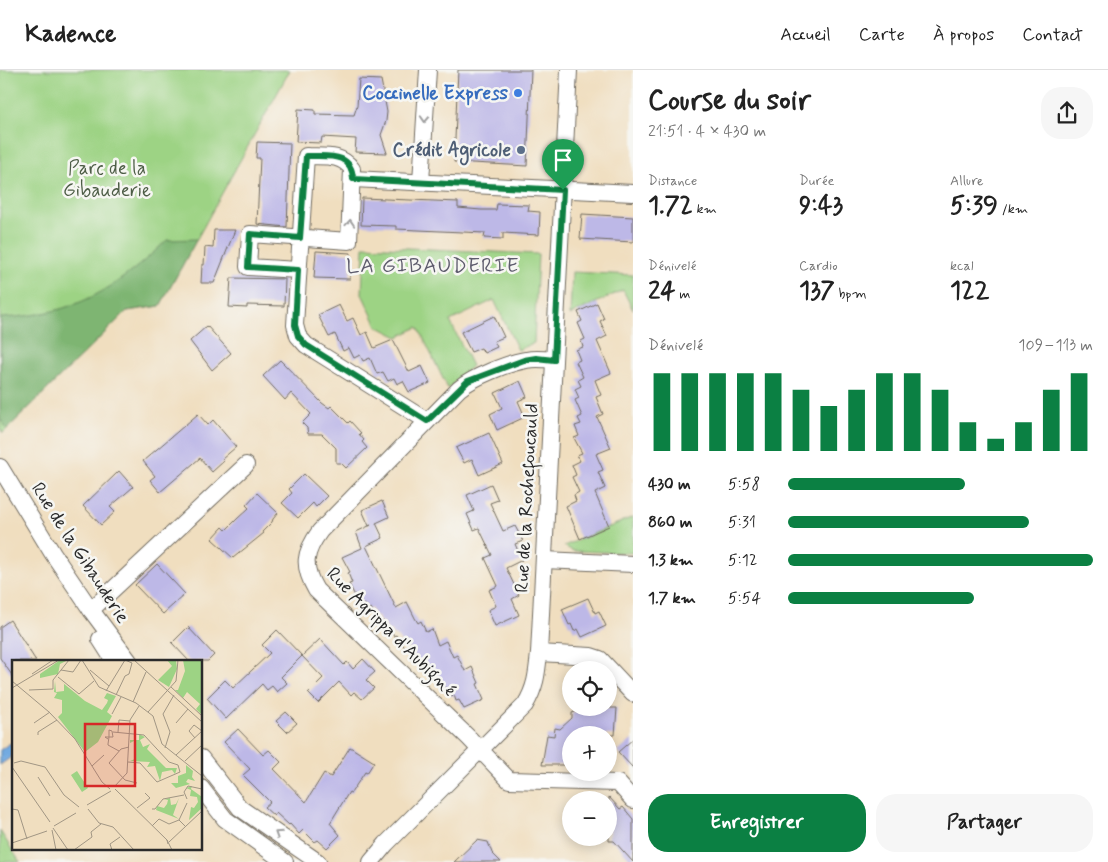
<!DOCTYPE html>
<html lang="fr">
<head>
<meta charset="utf-8">
<style>
  :root { --surface:#fff; --page:#f6f6f6; --text:#222; --muted:#767676; --line:#e0e0e0; --accent:#0b8043 }
  body { margin:0; font-family:Mynerve,sans-serif; background:var(--page); color:var(--text); height:100vh; display:flex; flex-direction:column; font-size:19px; white-space:nowrap }
  * { box-sizing:border-box; margin:0 }
  p { font-size:16px; color:var(--muted) }
  .icon { flex:none; width:28px; height:28px; fill:none; stroke:currentColor; stroke-width:2; stroke-linecap:round; stroke-linejoin:round }
  .map { position:relative; flex:1; overflow:hidden }
  .sheet { display:flex; flex-direction:column; background:var(--surface); width:475px }
  .sheet>* { flex:none }
  .buttons { position:absolute; left:562px; top:591px; display:grid; gap:10px }
  .buttons a { display:grid; place-items:center; width:55px; height:55px; border-radius:50%; background:var(--surface); box-shadow:0 2px 12px #0003; font-size:25px }
  .pin { position:absolute; display:grid; place-items:center; width:42px; height:42px; color:#fff; margin:-51px -21px; border-radius:50% 50% 50% 0; rotate:-45deg; box-shadow:0 0 5px #0007 }
  .pin .icon { rotate:45deg }
  .round { display:grid; place-items:center; flex:none; width:52px; height:52px; border-radius:20px; background:var(--page) }
  .overview { display:flex; align-items:center; justify-content:space-between; height:85px; padding:0 15px }
  h1 { font-size:28px; font-weight:700; line-height:38px }
  .figures { display:grid; grid-template-columns:repeat(3,1fr); gap:8px; height:85px; padding:5px 15px }
  .figures div { display:grid; align-content:center }
  .figures b { font-size:25px; font-weight:700 }
  .figures small { font-size:14px; font-weight:400 }
  .figures p { font-size:14px }
  .chart { height:140px; padding:10px 15px }
  .chart p { display:flex; justify-content:space-between }
  .chart svg { width:100%; height:90px; margin-top:5px; stroke:var(--accent); stroke-width:6 }
  .button { display:flex; gap:10px; margin-top:auto; padding:10px 15px }
  .button a { flex:1; height:58px; border-radius:20px; background:var(--accent); color:#fff; font-size:20px; font-weight:700; line-height:58px; text-align:center }
  .button a+a { background:var(--page); color:var(--text) }
  ul { padding:0 15px; list-style:none; font-size:16px }
  li { display:grid; grid-template-columns:80px 60px 1fr; align-items:center; height:38px }
  li i { height:12px; border-radius:6px; background:var(--accent) }
  header { display:flex; align-items:center; gap:30px; box-sizing:border-box; height:70px; padding:0 25px; background:var(--surface); border-bottom:1px solid var(--line) }
  header strong { font-size:24px }
  nav { display:flex; gap:28px; margin-inline-start:auto; font-size:18px }
  main { display:flex; flex:1; min-height:0 }
  .map>svg:first-child { display:block }
  .green { fill:#9dd384; stroke:#647f58 }
  .forest { fill:#7eb572; stroke:#54704e }
  .water { fill:#72aae1; stroke:#4e6a86 }
  .building { fill:#bdb8e7 }
  .lines { fill:none; stroke-linecap:round; stroke-linejoin:round }
  .minor-casing { stroke:#706a5f; stroke-width:18 }
  .minor { stroke:#fff; stroke-width:16 }
  .oneway { stroke:#a0a0a0 }
  .route-casing { stroke:#fff; stroke-width:10 }
  .route { stroke:#0b8043; stroke-width:6 }
  .shop-dot { fill:#3f7fe0; stroke:#f6f6f2; stroke-width:2 }
  .service-dot { fill:#5c6f8a; stroke:#f6f6f2; stroke-width:2 }
  .labels { text-anchor:middle; dominant-baseline:central; stroke-width:5; stroke-linejoin:round; paint-order:stroke }
  .shop-label { font-size:19px; font-weight:bold; fill:#366cbe; stroke:#f6f6f2; text-anchor:end }
  .service-label { font-size:19px; font-weight:bold; fill:#4e5e75; stroke:#f6f6f2; text-anchor:end }
  .park-label { font-size:19px; fill:#4d5d46; stroke:#f6f6f2 }
  .street-label { font-size:19px; fill:#2b2b2b; stroke:#f6f6f2 }
  .quarter-label { font-size:21px; letter-spacing:1px; fill:#5e5c6d; stroke:#f6f6f2 }
  .inset-road { fill:none; stroke:#a19684; stroke-width:1 }
  .view { fill:#d62828; fill-opacity:0.15; stroke:#d62828; stroke-width:2.5 }
  .inset-edge { fill:none; stroke:#2b2b2b; stroke-width:2.5 }
</style>
</head>
<body>
<header>
<strong>Kadence</strong>
<nav><a>Accueil</a><a>Carte</a><a>À propos</a><a>Contact</a></nav>
</header>
<main>
<div class="map">
<svg width="633" height="792" viewBox="0 0 633 792">
  <rect width="100%" height="100%" fill="#f6f6f2"/>
  <filter id="ink" filterUnits="userSpaceOnUse"><feTurbulence type="fractalNoise" baseFrequency=".02" numOctaves="2"/><feDisplacementMap in="SourceGraphic" scale="10" xChannelSelector="R" yChannelSelector="G"/><feConvolveMatrix kernelMatrix="1 2 1 2 8 2 1 2 1" color-interpolation-filters="sRGB"/></filter>
  <filter id="wash" filterUnits="userSpaceOnUse"><feTurbulence type="fractalNoise" baseFrequency=".0096" numOctaves="4" result="noise"/><feDisplacementMap in="SourceGraphic" scale="20" xChannelSelector="R" yChannelSelector="G"/><feGaussianBlur stdDeviation="1.12" result="paint"/><feColorMatrix in="noise" values="0 0 0 0 0 0 0 0 0 0 0 0 0 0 0 0 0 1.4 0 .05"/><feComposite in="paint" operator="in"/></filter>
  <g filter="url(#wash)">
    <rect width="100%" height="100%" fill="#f0debf"/>
    <!-- green -->
    <g class="green">
      <path d="M0 0H290L160 236 127 241 3 363 0 359Z"/>
      <path d="M364 176 538 184 534 273 518 280 494 230 450 251 472 296 448 319 418 257 398 267 377 256 362 224Z"/>
      <path d="M572 202 633 205V240L623 220 570 245Z"/>
      <path d="M633 447V483L573 481 564 476Z"/>
      <path d="M0 761 20 792H0Z"/>
    </g>
    <!-- forest -->
    <path class="forest" d="M197 169 160 236 127 241 7 359 0 349 1 248C77 244 113 221 167 170Z"/>
    <!-- water -->
    <path class="water" d="M10 673 14 678V685L0 695V680Z"/>
    <g id="blocks">
      <!-- building -->
      <g class="building">
        <path d="M458 0H531L527 96 454 92Z"/>
        <path d="M359 9 381 10 387 42 386 51 381 65 387 83 355 82 356 69 322 67 321 73 296 72 298 39 315 40V44L354 45 357 36Z"/>
        <path d="M257 72 290 73 287 157 257 154 260 88H256Z"/>
        <path d="M362 128 458 132V138L481 140H496L497 134 529 135 528 141 540 142 539 165 503 163V169L484 168 485 163 396 159V156L361 155Z"/>
        <path d="M582 144 633 147V172L580 169Z"/>
        <path d="M214 160H235L214 213H201L202 195H204L205 177 213 178Z"/>
        <path d="M316 181 351 183 350 209 314 208Z"/>
        <path d="M231 208 285 209 284 236 247 235V238L229 237Z"/>
        <path d="M597 233 604 249 600 251 607 266 597 271 611 303 595 310 601 325 596 327 603 344 597 347 611 378 596 384 603 400 598 402 605 418 595 423 609 456 580 469 566 436 576 431 574 425 579 422 572 407 576 405 572 395 580 391 577 385 582 383 574 368 579 366 575 356 581 354 578 348 582 346 575 330 579 328 575 319 581 316 578 310 583 307 576 292 580 290 576 280 583 277 581 271 585 269 578 253 582 251 578 242Z"/>
        <path d="M339 235 347 251 353 248 361 265 367 262 374 278 393 270 409 302 422 296 430 313 409 322 403 311 397 314 394 308 388 311 383 302 377 304 370 288 363 291 360 285 354 288 349 278 343 281 335 264 329 267 318 245Z"/>
        <path d="M494 246 504 267 494 271 497 277 484 283 481 278 471 282 461 262Z"/>
        <path d="M207 256 231 283 212 300 190 271Z"/>
        <path d="M280 290 322 333 329 338 331 336 348 353 350 351 361 363 359 364 364 370 362 372 367 378 346 398 341 393H336V378L322 364H308L307 358 302 353 311 344 291 323 285 330 263 306Z"/>
        <path d="M520 311 527 327 518 331 525 347 497 360 490 344 502 338 495 323Z"/>
        <path d="M198 344 208 355 213 350 236 377 222 389 224 391 212 402 200 388 160 422 150 410 155 406 143 391Z"/>
        <path d="M489 363 503 394 479 405 472 389 464 393 456 378Z"/>
        <path d="M119 401 133 417 110 437 115 442 101 455 83 436Z"/>
        <path d="M304 404 327 426 316 437 313 433 298 448 282 433 292 423 289 419Z"/>
        <path d="M491 414 498 430 490 433 503 461 515 456 523 471 515 474 522 490 506 498 519 525 512 529 519 545 495 556 488 540 496 536 489 520 498 516 485 488 492 485 479 458 474 460 467 444 474 441 467 425Z"/>
        <path d="M257 423 278 443 273 449 272 452 262 462 264 463 233 488 212 469 223 457 226 460 237 449 249 438 246 435Z"/>
        <path d="M382 431 389 447 376 453 383 468 366 476 396 538 407 532 415 548 418 553 421 551 426 562 432 559 438 575 446 571 453 587 457 585 465 601 472 597 479 613 477 614 484 630 464 639 459 630 456 631 454 625 451 626 446 617 443 619 433 603 431 604 428 599 425 600 421 591 418 592 415 585 413 586 409 577 406 579 396 565 394 566 391 560 388 561 383 551 380 552 378 546 375 547 371 538 368 540 365 534 362 535 358 525 355 526 349 514 352 513 348 503 350 502 342 487 362 478 356 462 371 455 369 456 362 440Z"/>
        <path d="M157 494 185 524 163 544 135 515Z"/>
        <path d="M588 528 595 543 599 541 606 556 582 567 578 559 574 561 571 554 569 555 562 539Z"/>
        <path d="M10 550 36 591H14V608L0 588V557Z"/>
        <path d="M188 557 214 585 208 591H189L172 573Z"/>
        <path d="M277 560 302 586 281 607 287 613 277 622 272 616 267 620 262 614 226 649 207 628 225 610 233 618 270 583 262 575Z"/>
        <path d="M320 569 344 595 347 592 353 599 363 589 375 602 366 610 374 618 362 629 354 622 351 625 339 612 318 633 308 623 323 608 302 586Z"/>
        <path d="M581 638H617L615 665H571V695H542L547 665 554 666 555 658 560 659 572 648V643L580 640Z"/>
        <path d="M286 642 297 653 287 662 276 651Z"/>
        <path d="M238 659 263 685 269 680 281 692 274 699 306 732 324 703 331 707 350 677 374 692 367 703 365 702 351 723 349 722 330 753 340 765 327 778 318 770 315 772 303 760 299 764 290 754 289 755 276 743 274 746 264 737 270 732 243 705 250 699 224 672Z"/>
        <path d="M633 669V698L618 682Z"/>
        <path d="M609 727 620 739 623 737 633 749V792L614 771H609Z"/>
        <path d="M477 770 488 772 492 783 501 792H454Z"/>
      </g>
    </g>
  </g>
  <g filter="url(#ink)">
    <use href="#blocks" fill-opacity="0" stroke="#706a5f" stroke-width="1"/>
    <g class="lines">
      <defs>
        <g id="minor">
          <path d="M353 109 633 123"/>
          <path d="M421 112 428 0"/>
          <path d="M298 200 248 197 250 164 349 171 352 99C341 83 323 87 306 86L295 255 298 266 306 275 427 351"/>
          <path d="M553 290C544 289 535 288 526 290 508 293 473 307 459 319L320 461C304 483 302 496 316 520L469 668 509 710 618 713 633 730"/>
          <path d="M0 397 53 484 91 540 129 591"/>
          <path d="M544 490 633 494"/>
          <path d="M91 540 246 395"/>
          <path d="M100 569 114 591"/>
          <path d="M539 583 591 586 600 589 633 624"/>
          <path d="M201 688 240 738 318 792"/>
          <path d="M201 718 225 749 285 792"/>
          <path d="M371 792 386 774 525 635C536 617 537 603 539 583L569 0"/>
        </g>
      </defs>
      <!-- minor casing -->
      <use href="#minor" class="minor-casing"/>
      <!-- minor -->
      <use href="#minor" class="minor"/>
    </g>
    <!-- one-way arrows -->
    <defs><path id="oneway-chevron" d="M-2-3.5L2.5 0L-2 3.5" fill="none" stroke-width="1.6" stroke-linecap="round" stroke-linejoin="round" transform="scale(1.25)"/></defs>
    <g class="oneway">
      <use href="#oneway-chevron" transform="translate(425 49) rotate(93)"/>
      <use href="#oneway-chevron" transform="translate(350 153) rotate(-86)"/>
      <use href="#oneway-chevron" transform="translate(278 764) rotate(-147)"/>
    </g>
  </g>
  <g class="lines" filter="url(#ink)">
    <defs>
      <path id="route" d="M306 86C326 87 352 81 353 109L563 120 554 290 536 288 524 290 468 311 427 351 306 275 298 266 295 255 298 200 248 197 250 164 300 168Z"/>
    </defs>
    <!-- route casing -->
    <use href="#route" class="route-casing"/>
    <!-- route -->
    <use href="#route" class="route"/>
  </g>
  <!-- markers -->
  <circle class="shop-dot" cx="518" cy="23" r="5"/>
  <circle class="service-dot" cx="521" cy="80" r="5"/>
  <g class="labels">
    <!-- shop labels -->
    <g class="shop-label">
      <text x="508" y="23">Coccinelle Express</text>
    </g>
    <!-- service labels -->
    <g class="service-label">
      <text x="511" y="80">Crédit Agricole</text>
    </g>
    <!-- park labels -->
    <g class="park-label">
      <text x="107" y="98">Parc de la<tspan x="107" dy="22">Gibauderie</tspan></text>
    </g>
    <!-- street labels -->
    <g class="street-label">
      <text transform="translate(527 428) rotate(-87)">Rue de la Rochefoucauld</text>
      <text transform="translate(80 483) rotate(57)">Rue de la Gibauderie</text>
      <text transform="translate(391 562) rotate(45)">Rue Agrippa d'Aubigné</text>
    </g>
    <!-- quarter labels -->
    <g class="quarter-label">
      <text x="433" y="196">LA GIBAUDERIE</text>
    </g>
  </g>
  <!-- overview -->
  <g transform="translate(12 590)">
    <rect width="190" height="190" fill="#f0debf"/>
    <path d="M48 0H56L48 4 46 14 28 18V14ZM155 0H164L165 9 157 27 146 20 160 6ZM171 0H190V55L184 49 188 44 175 32 171 38 163 30H166L173 11ZM46 19 73 41 90 50 95 43 96 40 92 38 95 33 104 36 95 52 100 56 86 82 73 92 46 57 50 53V40L42 38 45 33 42 32 43 21 44 32 52 31V24ZM127 74 133 77 128 80 131 87 138 84 135 89 154 108H165L163 114 160 110 150 112 148 121 143 106 135 107 138 102 118 101 123 99 124 85 122 81 118 83V80H127ZM174 105 181 111 180 117 183 121 176 119 174 122 178 124 164 128 159 123H166V116L174 113ZM65 111 76 128 70 132 59 115ZM180 126 179 129 190 137V148L177 160 179 147 182 148 186 142 185 137 178 136 179 130 174 128ZM158 138 159 145 164 144 167 138 161 155 167 159 144 150 145 146 152 148 155 144 156 140 152 139Z" fill="#9dd384"/>
    <path class="inset-road" d="M70 0 87 27 124 43 141 56 150 84 190 116M122 0 190 62M49 10 61 12 69 0M78 10 97 26M20 14 41 0M46 17 67 34 82 21M0 21 37 52 63 79 90 122 98 129M159 27 190 56M0 28 47 0M17 30 41 29V20L57 0M94 31 113 0 120 3 117 14 113 16 104 35M121 42 134 12M136 52 164 21 166 0M100 54 109 37M22 63 38 52M164 63 176 49M101 72 132 75 157 102 166 105 168 112 145 122 128 103 116 102M106 72 107 60 118 61M26 75V72L45 60M183 78 177 71 182 65 190 71M96 79 93 77H101L100 71 97 70V77L96 84V85L107 91M117 87 109 89 97 103 113 120 125 123M153 88 158 72 151 54 162 35M164 95 190 71M173 101 190 85M2 103 9 101 33 107 52 135 67 147M80 106 92 95M0 107 38 162M26 117 38 136M102 127 115 113 118 60 127 46M103 129 155 180M175 139 172 132 176 126 190 129M75 145 99 131M125 148 138 138 133 133M0 149 6 150 15 179M76 149 87 163 101 167 122 190M140 149H143L151 139 172 135M42 166 64 153M140 166 147 159 157 164 167 160M174 167 167 160 175 143M41 168 56 190M40 170 44 190M157 182 190 151M0 183 35 171M156 184 155 180 160 190M62 190 80 177 79 172 89 164M100 190 98 184 108 177"/>
    <path class="view" d="M73 64H123V126H73Z"/>
    <rect width="190" height="190" class="inset-edge"/>
  </g>
</svg>
<div class="buttons">
<a><svg class="icon" aria-label="locate" viewBox="0 0 24 24"><circle cx="12" cy="12" r="6"/><path d="M12 2v4M12 18v4M2 12h4M18 12h4"/></svg></a>
<a>+</a>
<a>−</a>
</div>
<div class="pin" style="left:563px;top:120px;background:#1e9e55"><svg class="icon" aria-label="arrive" viewBox="0 0 24 24"><path d="M6 21V4h12l-3 4 3 4H6"/></svg></div>
</div>
<section class="sheet">
<div class="overview"><div><h1>Course du soir</h1><p>21:51 · 4 × 430 m</p></div><a class="round"><svg class="icon" aria-label="share" viewBox="0 0 24 24"><path d="M12 15V3M7 8l5-5 5 5M5 13v7h14v-7"/></svg></a></div>
<div class="figures">
<div><p>Distance</p><b>1.72<small> km</small></b></div>
<div><p>Durée</p><b>9:43</b></div>
<div><p>Allure</p><b>5:39<small> /km</small></b></div>
</div>
<div class="figures">
<div><p>Dénivelé</p><b>24<small> m</small></b></div>
<div><p>Cardio</p><b>137<small> bpm</small></b></div>
<div><p>kcal</p><b>122</b></div>
</div>
<div class="chart"><p><span>Dénivelé</span>109–113 m</p>
<svg viewBox="0 0 160 44" preserveAspectRatio="none"><path d="M5 44V6M15 44V6M25 44V6M35 44V6M45 44V6M55 44V14M65 44V22M75 44V14M85 44V6M95 44V6M105 44V14M115 44V30M125 44V38M135 44V30M145 44V14M155 44V6"/></svg>
</div>
<ul>
<li><b>430 m</b>5:58<i style="width:58%"></i></li>
<li><b>860 m</b>5:31<i style="width:79%"></i></li>
<li><b>1.3 km</b>5:12<i style="width:100%"></i></li>
<li><b>1.7 km</b>5:54<i style="width:61%"></i></li>
</ul>
<div class="button"><a>Enregistrer</a><a>Partager</a></div>
</section>
</main>
</body>
</html>
